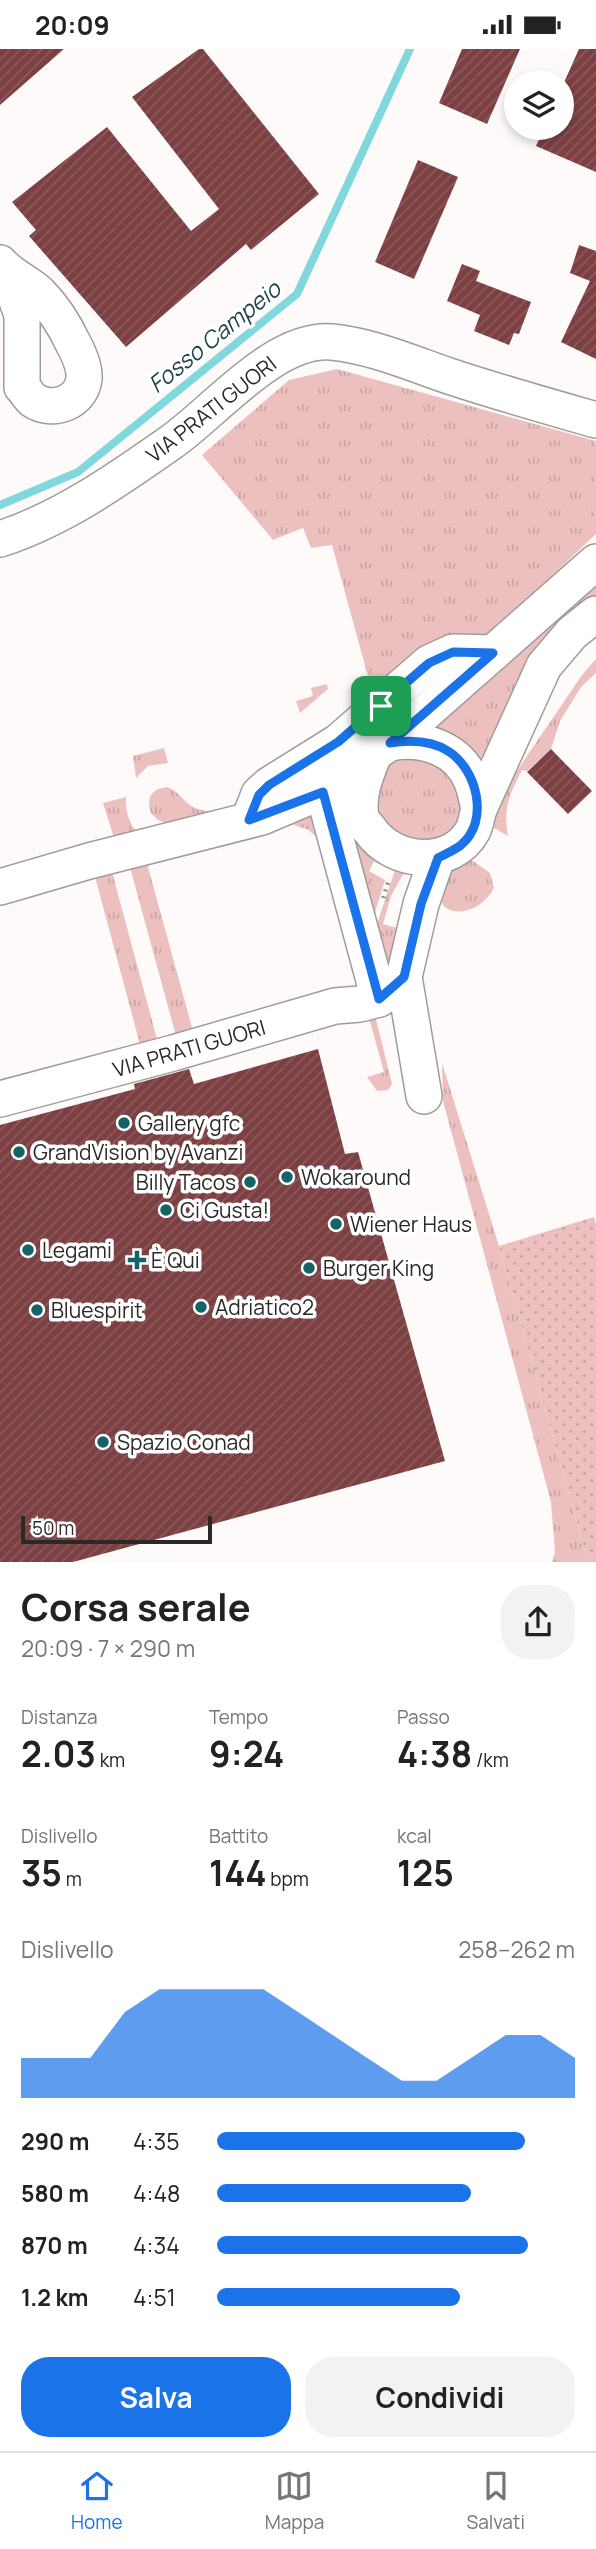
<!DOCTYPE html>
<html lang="it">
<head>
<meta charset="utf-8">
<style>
  :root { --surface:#fff; --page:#f2f2f2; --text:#222; --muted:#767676; --line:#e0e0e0; --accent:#1a73e8 }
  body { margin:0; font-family:Manrope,sans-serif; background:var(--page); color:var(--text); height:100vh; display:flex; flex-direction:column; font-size:26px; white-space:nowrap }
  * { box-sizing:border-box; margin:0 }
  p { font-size:23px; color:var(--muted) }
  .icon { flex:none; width:38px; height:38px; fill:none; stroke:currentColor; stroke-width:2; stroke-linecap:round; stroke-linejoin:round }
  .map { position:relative; height:1513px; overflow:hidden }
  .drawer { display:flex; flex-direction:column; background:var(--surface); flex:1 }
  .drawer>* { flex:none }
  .controls { position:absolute; left:504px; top:21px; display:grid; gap:14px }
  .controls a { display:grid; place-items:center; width:70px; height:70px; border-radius:50%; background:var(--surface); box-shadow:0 4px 10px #0003; font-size:35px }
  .scale { position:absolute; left:21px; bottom:18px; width:191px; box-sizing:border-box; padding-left:7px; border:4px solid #2a2928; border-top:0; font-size:19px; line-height:24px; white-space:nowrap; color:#2a2928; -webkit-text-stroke:5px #fff; paint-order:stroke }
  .pin { position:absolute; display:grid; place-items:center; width:60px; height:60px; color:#fff; margin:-30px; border-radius:14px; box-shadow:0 4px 10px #0006 }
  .round { display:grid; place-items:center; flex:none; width:74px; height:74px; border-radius:28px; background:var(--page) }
  .headline { display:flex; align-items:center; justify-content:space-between; height:119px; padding:0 21px }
  h1 { font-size:38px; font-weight:700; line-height:52px }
  .figures { display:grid; grid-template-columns:repeat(3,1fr); gap:10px; height:119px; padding:7px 21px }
  .figures div { display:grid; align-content:center }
  .figures b { font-size:35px; font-weight:700 }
  .figures small { font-size:19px; font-weight:400 }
  .figures p { font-size:19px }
  .chart { height:196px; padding:14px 21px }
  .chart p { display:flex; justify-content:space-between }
  .chart svg { width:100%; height:126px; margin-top:7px; fill:var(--accent); opacity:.7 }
  .primary-button { display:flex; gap:14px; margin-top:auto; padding:14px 21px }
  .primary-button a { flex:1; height:80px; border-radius:28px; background:var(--accent); color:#fff; font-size:28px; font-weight:700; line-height:80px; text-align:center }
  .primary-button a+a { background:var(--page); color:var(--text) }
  ul { padding:0 21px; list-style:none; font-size:23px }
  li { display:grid; grid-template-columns:112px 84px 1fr; align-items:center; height:52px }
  li i { height:18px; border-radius:9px; background:var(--accent) }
  .status { display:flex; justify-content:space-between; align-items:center; height:49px; padding:0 35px; background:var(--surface); direction:ltr }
  .status svg { height:19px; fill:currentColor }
  .dock { display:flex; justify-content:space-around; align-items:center; height:98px; border-top:2px solid var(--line); background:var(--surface); font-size:19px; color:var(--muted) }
  .dock a { display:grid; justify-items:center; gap:4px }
  .dock .active { color:var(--accent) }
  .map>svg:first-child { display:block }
  .grass { fill:url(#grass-tufts) }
  .park { fill:url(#park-dots) }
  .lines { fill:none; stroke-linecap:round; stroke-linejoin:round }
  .stream { stroke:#81d8dc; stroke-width:8 }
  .building { fill:url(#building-hatch) }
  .minor-casing { stroke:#a19c9c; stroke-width:38 }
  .path { stroke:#959392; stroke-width:4.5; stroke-dasharray:2 5; stroke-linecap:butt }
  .minor { stroke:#fff; stroke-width:35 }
  .route-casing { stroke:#fff; stroke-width:14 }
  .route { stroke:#1a73e8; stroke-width:9 }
  .poi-dot { fill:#136367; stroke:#fff; stroke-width:2.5 }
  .labels { text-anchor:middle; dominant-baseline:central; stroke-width:7; stroke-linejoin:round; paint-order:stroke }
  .street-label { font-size:21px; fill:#2a2928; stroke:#fff }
  .poi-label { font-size:21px; fill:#2a2928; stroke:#fff; text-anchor:start }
  .water-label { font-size:23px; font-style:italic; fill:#1d4648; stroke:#fff }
</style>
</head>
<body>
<div class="status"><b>20:09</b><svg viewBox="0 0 49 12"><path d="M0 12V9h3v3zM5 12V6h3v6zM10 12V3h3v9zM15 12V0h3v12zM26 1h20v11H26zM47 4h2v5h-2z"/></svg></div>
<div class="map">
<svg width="596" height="1513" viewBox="0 0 596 1513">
  <defs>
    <pattern id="grass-tufts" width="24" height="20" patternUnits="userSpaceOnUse" patternTransform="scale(1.75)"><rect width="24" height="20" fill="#edc0c0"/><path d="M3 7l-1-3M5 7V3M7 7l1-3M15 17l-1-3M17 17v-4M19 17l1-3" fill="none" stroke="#cba5a5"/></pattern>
    <pattern id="park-dots" width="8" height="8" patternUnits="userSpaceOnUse" patternTransform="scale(1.75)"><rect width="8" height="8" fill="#edc0c0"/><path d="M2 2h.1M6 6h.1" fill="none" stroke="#cba5a5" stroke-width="1.8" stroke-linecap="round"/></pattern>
    <pattern id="building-hatch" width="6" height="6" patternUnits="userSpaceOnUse" patternTransform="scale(1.75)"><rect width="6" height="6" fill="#7d4042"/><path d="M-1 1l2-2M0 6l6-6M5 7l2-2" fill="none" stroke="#8a595b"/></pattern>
  </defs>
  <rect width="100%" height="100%" fill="#fefafa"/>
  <!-- grass -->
  <g class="grass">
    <path d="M337 320 596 392V485L484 591 355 659 353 649 372 642 332 496 311 499 303 479 273 491 202 406 289 331Z"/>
    <path d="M596 533V548L575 561 481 721 426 681Z"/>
    <path d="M596 610V624L581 638 560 672 551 700 527 722 522 721C509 747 503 758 508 787L489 776 469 809 490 824 494 839C477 872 428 871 442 832L582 626Z"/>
    <path d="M327 635 328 640 300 664 296 652 313 647 311 639Z"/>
    <path d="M164 699 168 714 148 717 136 729 133 707Z"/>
    <path d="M423 705 458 730C459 739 462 749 461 757 461 775 439 797 421 796 411 795 390 783 380 779 379 768 372 744 374 735 378 712 405 709 423 705Z"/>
    <path d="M167 738C179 742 184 754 195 759 204 763 215 762 225 761L170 776 158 771 151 764C146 749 151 740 167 738Z"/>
    <path d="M126 748C125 762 129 774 138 785L115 792 103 754Z"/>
    <path d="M313 767 319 791 309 781 282 772Z"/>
    <path d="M347 771 376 808 369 822 385 831 373 870Z"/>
    <path d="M145 807 193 982 176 987 128 811Z"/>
    <path d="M396 818 405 822 391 847 383 875 404 881 391 926 377 875Z"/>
    <path d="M111 819 158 994 141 999 94 824Z"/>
    <path d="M374 962 392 1035 388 1041 377 1042 367 1028 384 1023 368 965Z"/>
    <path d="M442 1014 499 1197 588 1513H552L555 1503 551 1453 443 1052Z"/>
  </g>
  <!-- park -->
  <path class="park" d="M594 1168 596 1175V1513H588L499 1197Z"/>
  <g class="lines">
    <!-- stream -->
    <path class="stream" d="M0 456 78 423 297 245 410 0"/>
  </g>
  <!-- building -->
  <g class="building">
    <path d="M0 0H64L0 56Z"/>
    <path d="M199 0H203L319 145 251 201 246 195 126 298 29 187 36 181 12 153 107 78 191 182 219 160 132 48Z"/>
    <path d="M462 0H520L487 75 439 54Z"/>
    <path d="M579 0H596V123L536 97 544 79H562V38Z"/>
    <path d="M418 111 458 128 414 230 375 213Z"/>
    <path d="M579 196 596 202V310L561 293 590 232 570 224Z"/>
    <path d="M462 215 480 222 476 232 531 253 519 285 514 284 509 296 474 282 480 266 447 252Z"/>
    <path d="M551 700 592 742 568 765 527 723Z"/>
    <path d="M318 1000 345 1105 358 1103 445 1412 73 1513H0V1076L135 1040 134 1035 189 1020 194 1035Z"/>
  </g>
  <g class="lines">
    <defs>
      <g id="minor">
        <path d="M0 214C11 227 27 233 39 244 52 257 65 277 73 294 79 305 85 318 84 330 81 354 52 364 33 351 29 348 26 342 22 338V266L6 221"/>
        <path d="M0 490C62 470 117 431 170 394 215 363 274 288 332 293 372 297 411 314 449 327 497 343 547 357 596 371"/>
        <path d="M390 694C423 688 459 699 472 733 475 741 477 751 479 760"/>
        <path d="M374 705C366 725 357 746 361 768 362 773 367 777 370 781 393 815 452 820 473 781 476 775 477 766 479 760L544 617 572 584 596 565"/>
        <path d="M323 742 379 950 398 936 404 928 421 855 437 809"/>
        <path d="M249 771 259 745 269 736 338 693 429 614 453 603 493 604"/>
        <path d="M0 838 89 812 262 768 323 742 400 686 596 513"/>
        <path d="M404 928 424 1047"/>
        <path d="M0 1050 173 1004 335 957 360 955 379 950"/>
      </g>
    </defs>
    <!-- minor casing -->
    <use href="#minor" class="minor-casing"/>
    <!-- path -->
    <path class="path" d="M383 849 389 831"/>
    <!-- minor -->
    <use href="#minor" class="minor"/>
  </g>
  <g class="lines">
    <defs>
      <path id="route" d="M453 603 493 604 390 694C409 691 430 691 448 702 477 720 490 772 461 796 455 801 445 805 438 809L421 855 404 928 379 950 323 743 249 771 259 746 269 736 338 693 429 614Z"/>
    </defs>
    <!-- route casing -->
    <use href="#route" class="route-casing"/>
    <!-- route -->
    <use href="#route" class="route"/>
  </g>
  <!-- markers -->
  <g class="poi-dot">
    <circle cx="124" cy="1074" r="7"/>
    <circle cx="19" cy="1103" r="7"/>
    <circle cx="287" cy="1128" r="7"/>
    <circle cx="250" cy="1133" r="7"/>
    <circle cx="166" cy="1161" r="7"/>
    <circle cx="336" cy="1175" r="7"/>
    <circle cx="28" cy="1201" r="7"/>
    <path d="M133.5 1200.5h7v7h7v7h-7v7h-7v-7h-7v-7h7z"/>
    <circle cx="309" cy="1219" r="7"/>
    <circle cx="201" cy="1258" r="7"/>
    <circle cx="37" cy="1261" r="7"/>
    <circle cx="103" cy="1393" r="7"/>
  </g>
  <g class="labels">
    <!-- street labels -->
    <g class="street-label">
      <text transform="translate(211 360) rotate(-38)">VIA PRATI GUORI</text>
      <text transform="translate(189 999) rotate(-16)">VIA PRATI GUORI</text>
    </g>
    <!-- poi labels -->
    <g class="poi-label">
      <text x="138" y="1074">Gallery gfc</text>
      <text x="33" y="1103">GrandVision by Avanzi</text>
      <text x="301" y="1128">Wokaround</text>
      <text x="236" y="1133" text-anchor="end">Billy Tacos</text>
      <text x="180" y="1161">Ci Gusta!</text>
      <text x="350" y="1175">Wiener Haus</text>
      <text x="42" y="1201">Legami</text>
      <text x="151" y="1211">È Qui</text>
      <text x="323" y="1219">Burger King</text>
      <text x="215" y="1258">Adriatico2</text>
      <text x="51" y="1261">Bluespirit</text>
      <text x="117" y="1393">Spazio Conad</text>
    </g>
    <!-- water labels -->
    <g class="water-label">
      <text transform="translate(214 287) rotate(-39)">Fosso Campeio</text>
    </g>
  </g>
</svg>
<div class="controls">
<a><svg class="icon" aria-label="layers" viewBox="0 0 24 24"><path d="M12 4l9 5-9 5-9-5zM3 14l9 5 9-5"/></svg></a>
</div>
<div class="scale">50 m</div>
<div class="pin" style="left:381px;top:657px;background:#1e9e55"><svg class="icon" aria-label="arrive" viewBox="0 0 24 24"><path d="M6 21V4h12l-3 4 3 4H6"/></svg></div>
</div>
<section class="drawer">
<div class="headline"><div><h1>Corsa serale</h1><p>20:09 · 7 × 290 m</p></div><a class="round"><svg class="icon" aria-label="share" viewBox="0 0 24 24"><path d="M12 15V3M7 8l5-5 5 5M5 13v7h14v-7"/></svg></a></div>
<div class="figures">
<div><p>Distanza</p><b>2.03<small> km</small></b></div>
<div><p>Tempo</p><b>9:24</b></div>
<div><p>Passo</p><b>4:38<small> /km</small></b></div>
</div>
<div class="figures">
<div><p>Dislivello</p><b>35<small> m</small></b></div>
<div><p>Battito</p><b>144<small> bpm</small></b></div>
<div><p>kcal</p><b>125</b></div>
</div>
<div class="chart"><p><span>Dislivello</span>258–262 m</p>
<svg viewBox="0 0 160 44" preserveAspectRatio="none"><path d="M0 44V30L10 30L20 30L30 14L40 6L50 6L60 6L70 6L80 14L90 22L100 30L110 38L120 38L130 30L140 22L150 22L160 30V44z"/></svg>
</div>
<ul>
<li><b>290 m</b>4:35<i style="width:86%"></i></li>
<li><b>580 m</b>4:48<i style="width:71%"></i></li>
<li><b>870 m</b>4:34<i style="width:87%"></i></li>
<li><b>1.2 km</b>4:51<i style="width:68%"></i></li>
</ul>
<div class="primary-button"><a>Salva</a><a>Condividi</a></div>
</section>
<nav class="dock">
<a class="active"><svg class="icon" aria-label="home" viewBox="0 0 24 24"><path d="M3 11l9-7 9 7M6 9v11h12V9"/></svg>Home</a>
<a><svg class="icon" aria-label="map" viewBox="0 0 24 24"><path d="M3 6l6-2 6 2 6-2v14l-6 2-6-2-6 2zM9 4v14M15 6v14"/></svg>Mappa</a>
<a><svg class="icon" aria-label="saved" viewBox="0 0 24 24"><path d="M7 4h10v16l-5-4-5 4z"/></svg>Salvati</a>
</nav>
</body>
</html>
